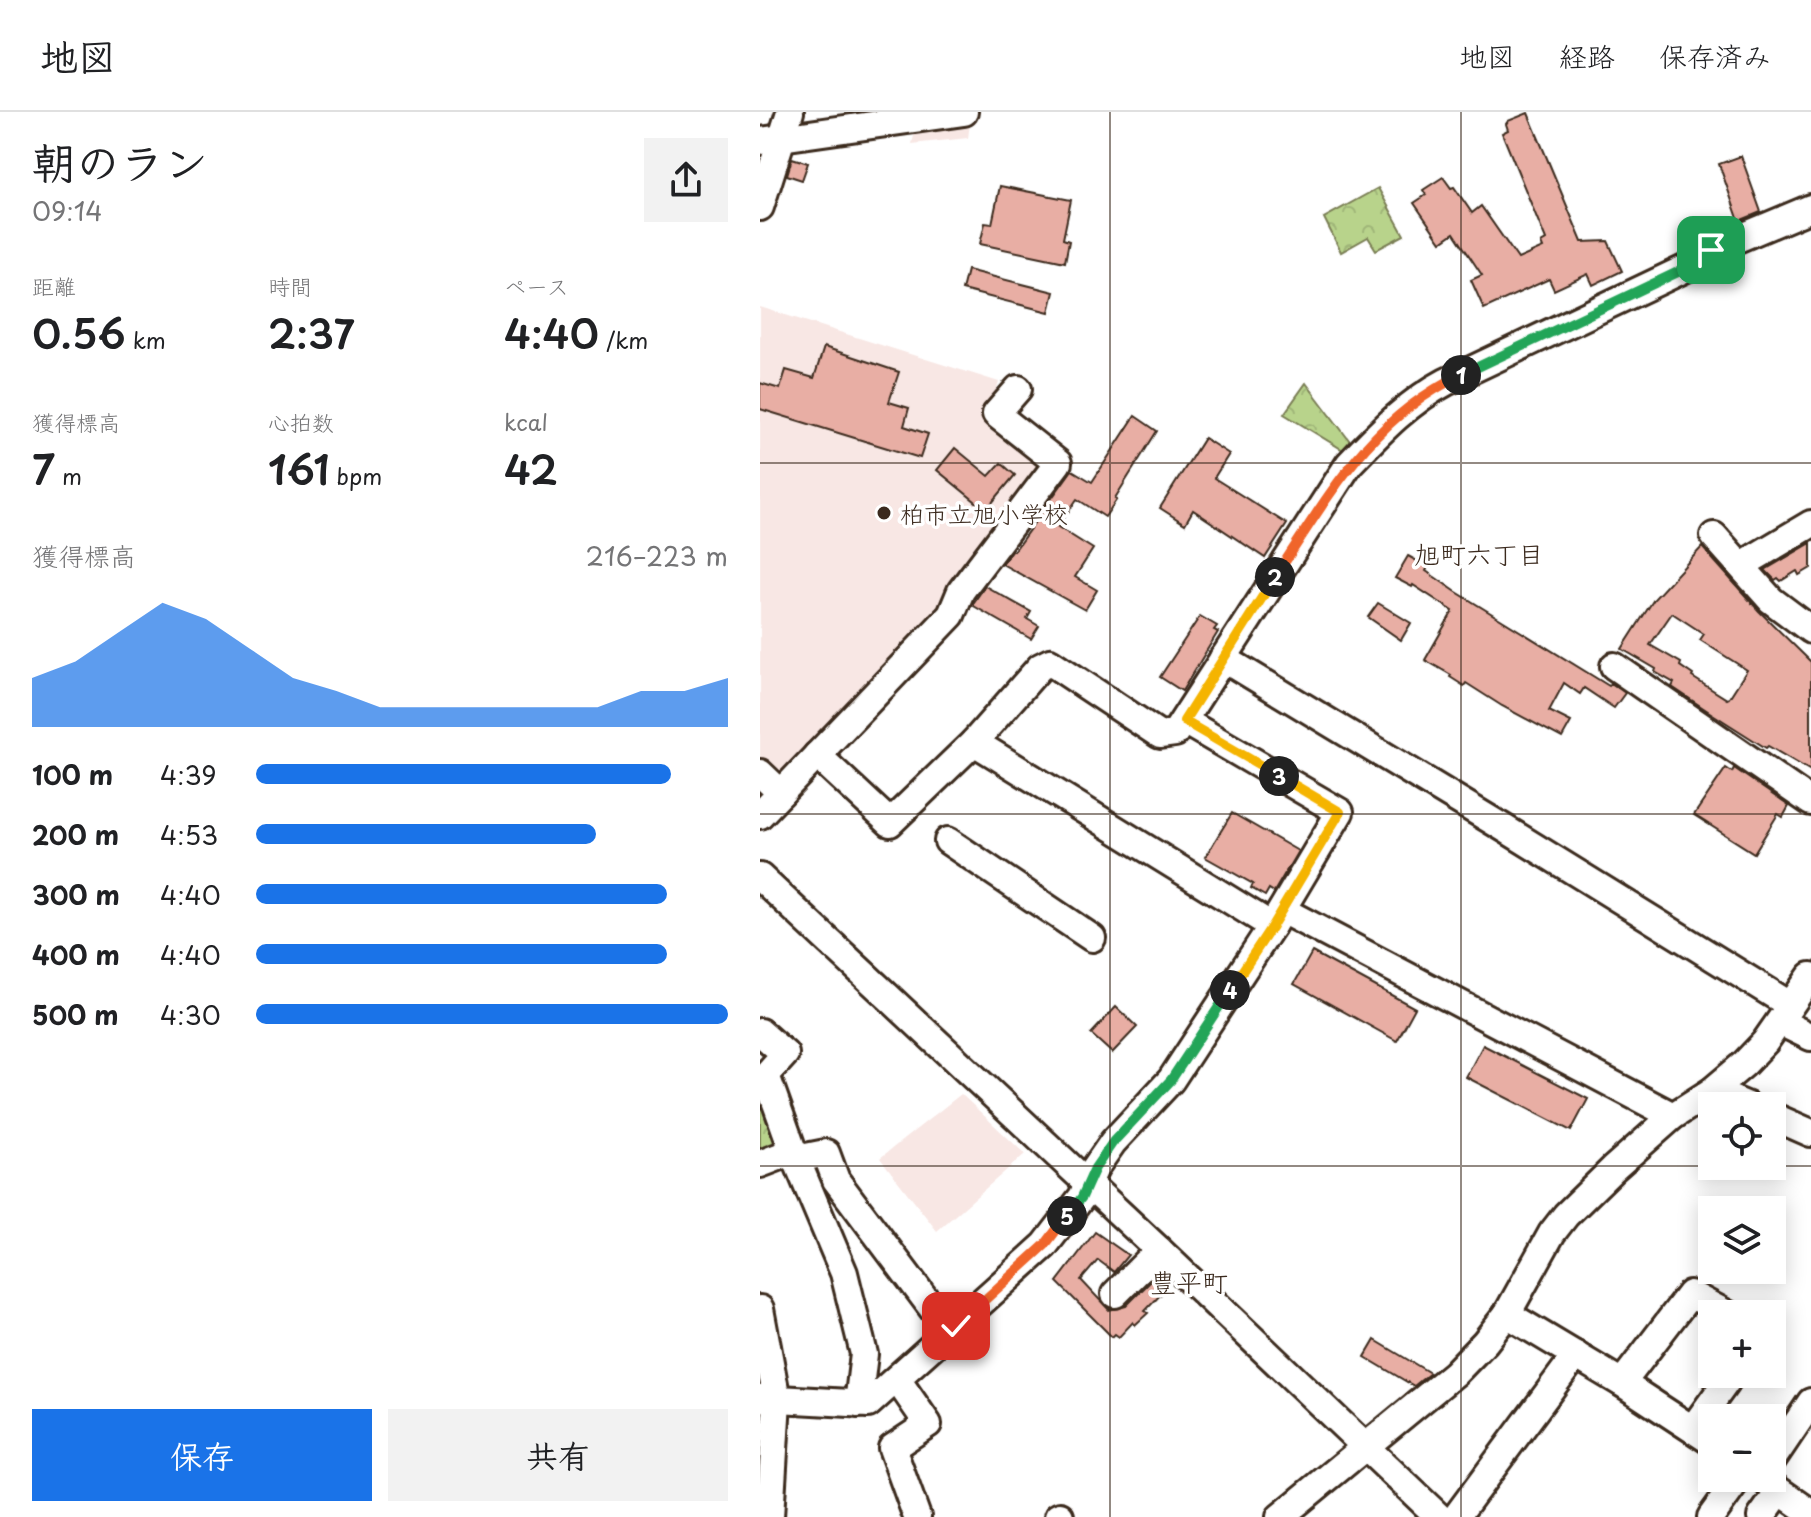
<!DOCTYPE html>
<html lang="ja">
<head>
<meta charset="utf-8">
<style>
  :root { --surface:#fff; --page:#f2f2f2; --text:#202124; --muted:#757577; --line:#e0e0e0; --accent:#1a73e8 }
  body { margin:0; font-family:"Playpen Sans","Klee One",sans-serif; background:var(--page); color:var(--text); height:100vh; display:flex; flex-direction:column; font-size:30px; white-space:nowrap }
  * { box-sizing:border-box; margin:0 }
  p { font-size:26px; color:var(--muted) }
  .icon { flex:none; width:44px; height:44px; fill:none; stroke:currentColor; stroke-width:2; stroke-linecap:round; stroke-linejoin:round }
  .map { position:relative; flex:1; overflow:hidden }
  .panel { display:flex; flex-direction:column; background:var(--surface); width:760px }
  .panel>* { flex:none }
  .controls { position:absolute; left:938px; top:980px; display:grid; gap:16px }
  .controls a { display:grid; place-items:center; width:88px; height:88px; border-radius:0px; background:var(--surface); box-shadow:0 4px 20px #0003; font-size:40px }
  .pin { position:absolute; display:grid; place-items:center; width:68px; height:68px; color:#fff; margin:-34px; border-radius:16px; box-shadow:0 4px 12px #0006 }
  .km { position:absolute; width:40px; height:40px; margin:-20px; border-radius:50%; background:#222; color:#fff; font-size:22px; line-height:40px; text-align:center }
  .round { display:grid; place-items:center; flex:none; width:84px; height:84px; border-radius:0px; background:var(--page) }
  .headline { display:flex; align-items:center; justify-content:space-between; height:136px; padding:0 32px }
  h1 { font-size:44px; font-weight:600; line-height:60px }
  .figures { display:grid; grid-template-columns:repeat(3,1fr); gap:12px; height:136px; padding:8px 32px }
  .figures div { display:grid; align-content:center }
  .figures b { font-size:40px; font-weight:600 }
  .figures small { font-size:22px; font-weight:400 }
  .figures p { font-size:22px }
  .chart { height:224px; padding:16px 32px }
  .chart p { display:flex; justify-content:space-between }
  .chart svg { width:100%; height:144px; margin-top:8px; fill:var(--accent); opacity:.7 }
  .button { display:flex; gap:16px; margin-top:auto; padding:16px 32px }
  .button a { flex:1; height:92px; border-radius:0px; background:var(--accent); color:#fff; font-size:32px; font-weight:600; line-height:92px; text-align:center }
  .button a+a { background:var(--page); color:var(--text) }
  ul { padding:0 32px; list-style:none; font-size:26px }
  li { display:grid; grid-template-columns:128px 96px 1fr; align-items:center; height:60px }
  li i { height:20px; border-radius:10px; background:var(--accent) }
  header { display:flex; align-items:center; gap:48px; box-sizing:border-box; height:112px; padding:0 40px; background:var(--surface); border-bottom:2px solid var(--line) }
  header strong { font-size:38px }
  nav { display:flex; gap:44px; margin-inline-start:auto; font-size:28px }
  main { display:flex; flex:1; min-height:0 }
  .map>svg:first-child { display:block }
  .built { fill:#f8e7e4 }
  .forest { fill:url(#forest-crowns); stroke:#7a7e54; stroke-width:2 }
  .building { fill:#e8aea4; stroke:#3b2a1e; stroke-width:2; fill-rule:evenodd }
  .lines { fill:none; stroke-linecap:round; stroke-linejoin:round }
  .minor-casing { stroke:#3b2a1e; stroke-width:32 }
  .minor { stroke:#fff; stroke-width:26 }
  .split-1-casing { stroke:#fff; stroke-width:16 }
  .split-2-casing { stroke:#fff; stroke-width:16 }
  .split-3-casing { stroke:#fff; stroke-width:16 }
  .split-4-casing { stroke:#fff; stroke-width:16 }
  .split-5-casing { stroke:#fff; stroke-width:16 }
  .split-6-casing { stroke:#fff; stroke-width:16 }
  .split-1 { stroke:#22a559; stroke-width:10 }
  .split-2 { stroke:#f0652b; stroke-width:10 }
  .split-3 { stroke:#f5b400; stroke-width:10 }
  .split-4 { stroke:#f5b400; stroke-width:10 }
  .split-5 { stroke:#22a559; stroke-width:10 }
  .split-6 { stroke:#f0652b; stroke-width:10 }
  .grid { fill:none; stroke:#3b2a1e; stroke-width:2; stroke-opacity:0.55 }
  .poi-dot { fill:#3b2a1e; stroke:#fff; stroke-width:3 }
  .labels { text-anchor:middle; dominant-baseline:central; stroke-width:7; stroke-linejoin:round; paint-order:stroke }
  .poi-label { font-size:24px; fill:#3b2a1e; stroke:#fff; text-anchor:start }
  .neighbourhood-label { font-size:26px; fill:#3b2a1e; stroke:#fff }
</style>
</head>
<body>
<header>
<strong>地図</strong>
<nav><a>地図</a><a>経路</a><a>保存済み</a></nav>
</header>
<main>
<section class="panel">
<div class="headline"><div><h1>朝のラン</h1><p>09:14</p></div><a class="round"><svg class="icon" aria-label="share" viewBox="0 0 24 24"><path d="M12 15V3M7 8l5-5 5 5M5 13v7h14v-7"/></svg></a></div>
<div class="figures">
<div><p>距離</p><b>0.56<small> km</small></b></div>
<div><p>時間</p><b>2:37</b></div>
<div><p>ペース</p><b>4:40<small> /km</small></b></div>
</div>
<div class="figures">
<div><p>獲得標高</p><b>7<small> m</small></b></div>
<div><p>心拍数</p><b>161<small> bpm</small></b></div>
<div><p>kcal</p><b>42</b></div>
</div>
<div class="chart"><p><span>獲得標高</span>216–223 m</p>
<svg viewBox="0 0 160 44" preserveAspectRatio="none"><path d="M0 44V29L10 24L20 15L30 6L40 11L50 20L60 29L70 33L80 38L90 38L100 38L110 38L120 38L130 38L140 33L150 33L160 29V44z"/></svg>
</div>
<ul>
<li><b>100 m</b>4:39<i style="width:88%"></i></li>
<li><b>200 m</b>4:53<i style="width:72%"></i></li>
<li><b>300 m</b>4:40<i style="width:87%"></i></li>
<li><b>400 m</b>4:40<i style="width:87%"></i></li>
<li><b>500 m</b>4:30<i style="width:100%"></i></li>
</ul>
<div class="button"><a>保存</a><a>共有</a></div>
</section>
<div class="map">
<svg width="1051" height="1405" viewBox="0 0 1051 1405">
  <defs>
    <pattern id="forest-crowns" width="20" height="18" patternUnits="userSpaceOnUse" patternTransform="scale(2)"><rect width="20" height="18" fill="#b8d38b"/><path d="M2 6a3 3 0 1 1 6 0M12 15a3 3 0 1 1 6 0" fill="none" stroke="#9fb578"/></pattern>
  </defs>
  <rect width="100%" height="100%" fill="#fff"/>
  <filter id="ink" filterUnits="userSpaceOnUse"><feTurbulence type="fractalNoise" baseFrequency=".0125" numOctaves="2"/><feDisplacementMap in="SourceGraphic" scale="16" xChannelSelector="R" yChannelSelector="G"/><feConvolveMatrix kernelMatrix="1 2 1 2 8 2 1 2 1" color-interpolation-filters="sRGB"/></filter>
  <g filter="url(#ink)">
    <!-- built -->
    <g class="built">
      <path d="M210 12 208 26 152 32 155 20Z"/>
      <path d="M0 195 239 270 226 307 279 347 281 354 183 500 26 668 0 654Z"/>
      <path d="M201 982 265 1042 177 1119 120 1046Z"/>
    </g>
    <!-- forest -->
    <g class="forest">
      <path d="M618 76 644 123 616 138 608 125 581 140 564 106Z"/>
      <path d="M546 271 589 328 588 341 524 302Z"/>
      <path d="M0 965 24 1032 0 1046Z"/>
    </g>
    <!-- building -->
    <g class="building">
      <path d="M768 1 822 130 848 129 862 159 833 173 828 162 794 178 789 167 724 197 711 168 722 163 694 121 681 130 654 91 666 83 663 78 683 65 691 76 694 75 712 101 721 94 758 147 783 136 781 131 786 128 742 21 748 18 746 12 748 9Z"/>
      <path d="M981 44 1001 100 979 109 959 52Z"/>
      <path d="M32 46 48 51 42 68 27 63Z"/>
      <path d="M240 74 311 88 303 127 309 129 305 150 220 132 225 111 232 112Z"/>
      <path d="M207 158 294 180 289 200 202 178Z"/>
      <path d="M64 235 139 260 129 290 149 296 144 314 168 322 160 346 0 297V271L20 277 26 258 54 266Z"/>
      <path d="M375 304 397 319 355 386 357 387 345 405 317 387 298 415 333 437 315 465 337 478 325 498 242 452 252 438 254 439 312 358 332 370Z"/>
      <path d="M444 326 469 342 454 366 527 412 505 446 433 398 425 412 400 396Z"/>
      <path d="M195 336 229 364 241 351 255 363 226 398 177 358Z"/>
      <path d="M1051 431V456L1039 463 1037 459 1021 469 1018 466 1015 468 1005 458Z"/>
      <path d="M942 435 999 499 1051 550V659L1008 634 1006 636 951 601 912 575 914 571 895 560 896 557 862 537 894 487ZM912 501 944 522 940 528 987 558 969 586 967 587 932 565 933 563 920 554 921 551 890 533Z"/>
      <path d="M648 444 668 455 666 459 695 479 849 574 851 571 865 581 854 596 824 576 820 582 804 571 789 599 811 610 802 626 742 594 706 571 704 574 690 565 691 563 665 548 693 499 653 473 652 475 635 466Z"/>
      <path d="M225 474 271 500 267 507 279 514 271 527 212 493Z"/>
      <path d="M618 491 651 511 641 528 608 505Z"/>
      <path d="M440 504 457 514 454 518 458 520 422 579 400 565Z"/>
      <path d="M966 656 972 660 974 656 1029 694 1023 705 1018 702 994 741 934 703Z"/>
      <path d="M472 701 538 739 514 780 509 777 505 784 491 776 493 772 445 745Z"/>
      <path d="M552 840 655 896 637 929 534 872Z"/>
      <path d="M356 895 377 915 352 941 331 922Z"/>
      <path d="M723 933 828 987 811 1019 706 965Z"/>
      <path d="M335 1120 368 1143 354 1160 338 1148 321 1168 349 1198 366 1194 393 1167 405 1178 385 1199 388 1201 375 1213 373 1210 359 1225 355 1222 352 1225 297 1170Z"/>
      <path d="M615 1228 670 1261 654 1274 605 1245Z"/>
    </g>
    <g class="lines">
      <defs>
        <g id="minor">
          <path d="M0 29 204 0"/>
          <path d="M0 95 30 0"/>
          <path d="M954 424 1011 488 1051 518"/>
          <path d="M982 453 1051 412"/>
          <path d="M463 546 744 716 1030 893"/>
          <path d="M854 554 1051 690"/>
          <path d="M214 630 512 814"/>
          <path d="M57 643 130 711 214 630 280 555 290 550 400 623 415 621 589 352C619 321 648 290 686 270L939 150 951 138 1051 96"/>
          <path d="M0 661 21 681"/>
          <path d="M0 703 191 503 201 479 298 351 236 302 258 277"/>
          <path d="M188 729 332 826"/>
          <path d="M0 765 399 1138 679 1405"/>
          <path d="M522 798 913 1004"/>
          <path d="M1020 910 1051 925"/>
          <path d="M0 920 25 942 6 963 36 1047 84 1161 104 1242 98 1292"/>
          <path d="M952 979 988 994"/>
          <path d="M1012 1004 1051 1021"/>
          <path d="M36 1047 66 1041 76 1068 190 1220"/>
          <path d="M0 1052 34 1039"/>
          <path d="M355 1182 399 1138"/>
          <path d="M0 1197 17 1288 10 1405"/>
          <path d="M747 1202 862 1271 952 1330"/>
          <path d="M137 1267 168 1312 132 1336 157 1405"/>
          <path d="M862 1271 930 1182 967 1202"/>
          <path d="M0 1286 108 1292 285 1133 322 1085 335 1056 353 1030 411 968 512 814 580 700 424 609"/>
          <path d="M933 1316 972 1262"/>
          <path d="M1012 1348 1051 1290"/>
          <path d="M1001 1366 1051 1401"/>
          <path d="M298 1405 300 1404"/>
          <path d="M520 1405 695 1261 725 1230 747 1202 792 1121 806 1103 853 1057 913 1004 952 979 984 952 1005 930 1051 864"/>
          <path d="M696 1405 816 1243"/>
          <path d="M951 1405 979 1366"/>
          <path d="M1001 1405 1019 1380"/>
        </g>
      </defs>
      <!-- minor casing -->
      <use href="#minor" class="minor-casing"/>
      <!-- minor -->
      <use href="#minor" class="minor"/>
    </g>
  </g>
  <g class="lines" filter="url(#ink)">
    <defs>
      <path id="split-1" d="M701 263 939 150 951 138"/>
      <path id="split-2" d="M515 465C569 384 609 307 701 263"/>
      <path id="split-3" d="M515 465 424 609 519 664"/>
      <path id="split-4" d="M470 878 512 814 580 700 519 664"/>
      <path id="split-5" d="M307 1104 322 1085 335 1056 353 1030 411 968 470 878"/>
      <path id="split-6" d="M196 1214 285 1133 307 1104"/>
    </defs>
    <!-- split-1 casing -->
    <use href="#split-1" class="split-1-casing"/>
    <!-- split-2 casing -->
    <use href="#split-2" class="split-2-casing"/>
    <!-- split-3 casing -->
    <use href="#split-3" class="split-3-casing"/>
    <!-- split-4 casing -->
    <use href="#split-4" class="split-4-casing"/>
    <!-- split-5 casing -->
    <use href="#split-5" class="split-5-casing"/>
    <!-- split-6 casing -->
    <use href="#split-6" class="split-6-casing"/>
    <!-- split-1 -->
    <use href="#split-1" class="split-1"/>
    <!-- split-2 -->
    <use href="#split-2" class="split-2"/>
    <!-- split-3 -->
    <use href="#split-3" class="split-3"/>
    <!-- split-4 -->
    <use href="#split-4" class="split-4"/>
    <!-- split-5 -->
    <use href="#split-5" class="split-5"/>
    <!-- split-6 -->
    <use href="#split-6" class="split-6"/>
  </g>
  <!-- grid -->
  <path class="grid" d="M350 0V1405M701 0V1405M0 351H1051M0 702H1051M0 1054H952M1012 1054H1051"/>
  <!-- markers -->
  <circle class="poi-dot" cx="124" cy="401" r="8"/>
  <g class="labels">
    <!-- poi labels -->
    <g class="poi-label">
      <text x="140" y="401">柏市立旭小学校</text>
    </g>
    <!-- neighbourhood labels -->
    <g class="neighbourhood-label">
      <text x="719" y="441">旭町六丁目</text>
      <text x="429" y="1169">豊平町</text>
    </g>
  </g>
</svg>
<div class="controls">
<a><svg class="icon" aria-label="locate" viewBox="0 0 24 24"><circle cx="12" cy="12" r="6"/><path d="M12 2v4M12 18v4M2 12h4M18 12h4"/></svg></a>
<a><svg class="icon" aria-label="layers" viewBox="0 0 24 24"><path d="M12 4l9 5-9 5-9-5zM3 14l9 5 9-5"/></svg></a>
<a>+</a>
<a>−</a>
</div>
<div class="pin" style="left:951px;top:138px;background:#1e9e55"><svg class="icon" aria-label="arrive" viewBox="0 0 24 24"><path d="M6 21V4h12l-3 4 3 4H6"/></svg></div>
<div class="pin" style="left:196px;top:1214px;background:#d93025"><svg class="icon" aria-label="check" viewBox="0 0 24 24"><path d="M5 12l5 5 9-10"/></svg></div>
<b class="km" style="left:701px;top:263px">1</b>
<b class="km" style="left:515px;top:465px">2</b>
<b class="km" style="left:519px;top:664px">3</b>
<b class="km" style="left:470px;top:878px">4</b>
<b class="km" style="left:307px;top:1104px">5</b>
</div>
</main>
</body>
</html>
